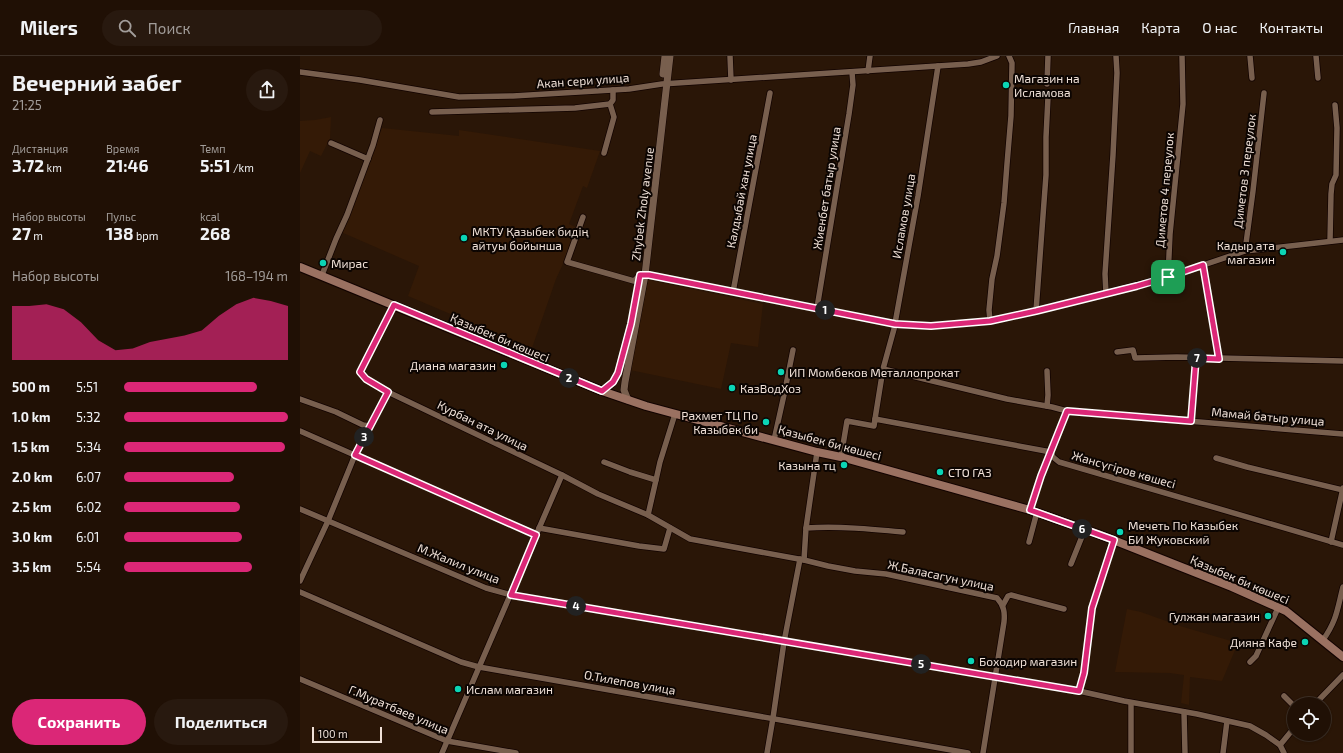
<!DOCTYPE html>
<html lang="ru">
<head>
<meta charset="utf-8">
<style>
  :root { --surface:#201005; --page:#28190f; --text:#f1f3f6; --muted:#a29d9a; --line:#3d3027; --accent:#db2777 }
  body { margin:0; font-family:"Exo 2",sans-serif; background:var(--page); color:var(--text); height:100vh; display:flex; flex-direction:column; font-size:15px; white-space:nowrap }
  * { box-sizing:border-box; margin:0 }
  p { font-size:13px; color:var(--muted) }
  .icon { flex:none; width:22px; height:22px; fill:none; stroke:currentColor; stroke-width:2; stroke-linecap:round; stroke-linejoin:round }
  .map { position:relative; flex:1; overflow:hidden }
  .details { display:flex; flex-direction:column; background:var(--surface); width:300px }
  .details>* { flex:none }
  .controls { position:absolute; left:987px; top:641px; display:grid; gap:8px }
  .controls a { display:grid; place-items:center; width:44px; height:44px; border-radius:50%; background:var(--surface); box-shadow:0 1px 3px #0004,0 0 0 1px var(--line); font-size:20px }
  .scale { position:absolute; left:12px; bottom:10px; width:70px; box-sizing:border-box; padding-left:4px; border:2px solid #efe0d7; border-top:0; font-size:11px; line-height:14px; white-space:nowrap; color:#efe0d7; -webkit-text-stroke:3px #0c0502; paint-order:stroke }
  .pin { position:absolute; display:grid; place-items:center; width:34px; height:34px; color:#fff; margin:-17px; border-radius:8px; box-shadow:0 2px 6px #0006 }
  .km { position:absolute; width:20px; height:20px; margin:-10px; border-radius:50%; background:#222; color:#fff; font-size:11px; line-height:20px; text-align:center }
  .round { display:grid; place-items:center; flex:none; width:42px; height:42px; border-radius:21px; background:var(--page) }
  .head { display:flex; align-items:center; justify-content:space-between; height:68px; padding:0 12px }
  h1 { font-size:22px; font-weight:700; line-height:30px }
  .stats { display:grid; grid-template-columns:repeat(3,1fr); gap:6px; height:68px; padding:4px 12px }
  .stats div { display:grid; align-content:center }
  .stats b { font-size:17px; font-weight:700 }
  .stats small { font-size:11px; font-weight:400 }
  .stats p { font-size:11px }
  .chart { height:112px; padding:8px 12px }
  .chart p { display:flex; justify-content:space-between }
  .chart svg { width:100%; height:72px; margin-top:4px; fill:var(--accent); opacity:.7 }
  .primary-button { display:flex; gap:8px; margin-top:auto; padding:8px 12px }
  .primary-button a { flex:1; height:46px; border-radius:24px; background:var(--accent); color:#fff; font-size:16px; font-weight:700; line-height:46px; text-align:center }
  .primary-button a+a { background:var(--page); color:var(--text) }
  ul { padding:0 12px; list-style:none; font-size:13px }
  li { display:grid; grid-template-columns:64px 48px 1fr; align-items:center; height:30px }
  li i { height:10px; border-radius:5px; background:var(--accent) }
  header { display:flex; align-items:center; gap:24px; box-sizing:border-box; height:56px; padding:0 20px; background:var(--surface); border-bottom:1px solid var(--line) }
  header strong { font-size:19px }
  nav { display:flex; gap:22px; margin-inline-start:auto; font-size:14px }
  .search { width:280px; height:36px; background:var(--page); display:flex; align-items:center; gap:10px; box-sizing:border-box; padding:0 14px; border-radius:22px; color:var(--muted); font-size:15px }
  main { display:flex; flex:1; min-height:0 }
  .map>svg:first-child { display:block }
  .built { fill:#341a06 }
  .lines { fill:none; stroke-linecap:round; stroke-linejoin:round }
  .minor-casing { stroke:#120300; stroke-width:7 }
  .tertiary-casing { stroke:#120300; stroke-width:8 }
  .secondary-casing { stroke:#120300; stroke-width:10 }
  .minor { stroke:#785f4e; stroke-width:5.5 }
  .tertiary { stroke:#785f4e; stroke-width:7 }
  .secondary { stroke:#9a7161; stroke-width:8 }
  .route-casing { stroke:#fff; stroke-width:8 }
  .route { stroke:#db2777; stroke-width:5 }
  .poi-dot { fill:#0bd5b5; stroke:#0c0502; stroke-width:1.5 }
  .labels { text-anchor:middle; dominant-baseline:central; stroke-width:4; stroke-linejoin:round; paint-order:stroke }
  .poi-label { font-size:12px; fill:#efe0d7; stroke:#0c0502; text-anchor:start }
  .street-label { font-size:12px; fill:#efe0d7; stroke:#0c0502 }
</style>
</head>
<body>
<header>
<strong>Milers</strong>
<div class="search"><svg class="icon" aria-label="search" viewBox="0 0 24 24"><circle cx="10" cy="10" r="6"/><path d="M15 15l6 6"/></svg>Поиск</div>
<nav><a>Главная</a><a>Карта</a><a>О нас</a><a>Контакты</a></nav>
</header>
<main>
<section class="details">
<div class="head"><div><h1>Вечерний забег</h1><p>21:25</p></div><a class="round"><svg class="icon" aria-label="share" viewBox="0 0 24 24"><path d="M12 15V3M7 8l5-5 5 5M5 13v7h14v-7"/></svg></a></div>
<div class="stats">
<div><p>Дистанция</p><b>3.72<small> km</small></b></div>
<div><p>Время</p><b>21:46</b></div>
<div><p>Темп</p><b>5:51<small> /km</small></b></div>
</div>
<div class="stats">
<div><p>Набор высоты</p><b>27<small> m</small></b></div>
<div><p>Пульс</p><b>138<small> bpm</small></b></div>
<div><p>kcal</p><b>268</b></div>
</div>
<div class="chart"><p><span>Набор высоты</span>168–194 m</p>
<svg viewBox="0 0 160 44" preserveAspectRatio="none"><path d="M0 44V11L10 11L20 10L30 13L40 21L50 32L60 38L70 37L80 33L90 31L100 29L110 26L120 17L130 10L140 6L150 8L160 11V44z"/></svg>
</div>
<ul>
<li><b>500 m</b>5:51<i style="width:81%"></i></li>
<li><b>1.0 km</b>5:32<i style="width:100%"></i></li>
<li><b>1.5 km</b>5:34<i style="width:98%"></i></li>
<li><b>2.0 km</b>6:07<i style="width:67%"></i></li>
<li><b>2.5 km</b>6:02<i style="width:71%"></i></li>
<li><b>3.0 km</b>6:01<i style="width:72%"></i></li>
<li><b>3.5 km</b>5:54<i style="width:78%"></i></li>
</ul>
<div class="primary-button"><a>Сохранить</a><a>Поделиться</a></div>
</section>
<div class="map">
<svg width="1043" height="697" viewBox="0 0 1043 697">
  <rect width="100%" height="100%" fill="#2a1607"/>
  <!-- built -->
  <g class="built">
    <path d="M31 61 30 83 27 88 21 100 10 95 0 117V65L15 64Z"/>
    <path d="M82 72 159 80V74L300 95 287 132 283 130 269 168 277 172 262 210 256 223 231 295 173 272 174 268 108 240 119 210 41 176Z"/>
    <path d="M348 224 463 248 458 291 431 287 421 333 330 314Z"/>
    <path d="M827 553 841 556 880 570 938 587 922 625 890 621 889 649 881 647 884 619 870 617 815 616Z"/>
  </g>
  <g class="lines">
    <defs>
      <g id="minor">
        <path d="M430 0 431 24"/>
        <path d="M950 0 952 22"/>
        <path d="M1016 0 1018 22"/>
        <path d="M568 15 570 0"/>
        <path d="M0 16 60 24 159 41 213 40 329 33 362 28 668 8 681 6 697 0"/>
        <path d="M747 28 748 0"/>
        <path d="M132 56 275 52 310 48 313 44V34"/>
        <path d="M31 87 68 103"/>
        <path d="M304 97 314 61 310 48"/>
        <path d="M283 161 267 206 334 225 340 219H349L595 268 631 270 690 265 736 255 868 221 945 195 1043 184"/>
        <path d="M1030 185 1031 138 1032 128 1036 119 1037 72 1035 49"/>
        <path d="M945 195 953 135 964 37"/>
        <path d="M903 209 919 303"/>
        <path d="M22 219 36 183 47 159 73 89 80 64"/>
        <path d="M868 221 870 178 883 48 882 0"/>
        <path d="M433 236 470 37"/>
        <path d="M806 238 805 218 813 99 817 17 816 0"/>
        <path d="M94 249 60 316 66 323 88 336 262 419 298 438 348 459 390 483 504 504 528 510 555 515 586 518 697 542C704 550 705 556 704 566L683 697"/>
        <path d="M517 252 549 58 553 29 552 16"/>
        <path d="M736 255 746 119V81L748 41"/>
        <path d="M690 265 689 254 692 223 697 200 704 147 707 108 711 60 712 7 709 0"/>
        <path d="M817 296 833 294 835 302 877 301 1043 305"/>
        <path d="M583 313 707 343 752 351 767 355 1043 378"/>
        <path d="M747 315 748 339 747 350"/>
        <path d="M0 343 36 356 63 369 70 370 88 336"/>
        <path d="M575 363 583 313 594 273 618 140 638 10"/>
        <path d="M891 365 896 302"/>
        <path d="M0 375 236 479"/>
        <path d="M474 384 484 339 493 294"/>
        <path d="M541 401 547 365 574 370 575 363 751 396 753 401 759 406 1043 489"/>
        <path d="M916 402 947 411 1043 434"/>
        <path d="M304 406 330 416 356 424 360 406 375 358"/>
        <path d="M0 453 186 532 211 539 779 635 824 645 897 658 950 670 966 679 980 689 984 697"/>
        <path d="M730 454 741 420 767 355"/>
        <path d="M348 459 356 424"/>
        <path d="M239 472 339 490 364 493 370 472"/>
        <path d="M506 472 517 396"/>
        <path d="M729 486 737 456"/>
        <path d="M1031 486 1043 432"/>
        <path d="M504 504 506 472C539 470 571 473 603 476"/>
        <path d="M771 508 785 473"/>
        <path d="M0 525 28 465 55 399 70 370"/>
        <path d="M0 536 161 606 179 611 668 697"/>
        <path d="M703 549 708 540 711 539 764 553"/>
        <path d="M1023 584C1037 564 1037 554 1043 531"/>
        <path d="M950 606 956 600 978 552"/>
        <path d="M0 623 147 685 216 697"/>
        <path d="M779 635 784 617 792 552 813 484"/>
        <path d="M984 640 994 650"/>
        <path d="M1015 648 1043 619"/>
        <path d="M884 656 885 697"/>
        <path d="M980 689 994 672"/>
        <path d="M142 697 262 419"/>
        <path d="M467 697 473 662 484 586 500 503"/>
        <path d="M831 697V647"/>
        <path d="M923 697 927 665"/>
      </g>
      <g id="tertiary">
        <path d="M363 18 365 0"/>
        <path d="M302 335 313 327 318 317 332 264"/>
        <path d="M328 344 324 334 325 326 345 219 370 0"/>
      </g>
      <path id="secondary" d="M0 211 302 335 346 350 517 396 541 401 730 454 798 478 932 531 986 555 1043 601"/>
    </defs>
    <!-- minor casing -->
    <use href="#minor" class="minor-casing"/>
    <!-- tertiary casing -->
    <use href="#tertiary" class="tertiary-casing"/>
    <!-- secondary casing -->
    <use href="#secondary" class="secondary-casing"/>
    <!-- minor -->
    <use href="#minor" class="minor"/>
    <!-- tertiary -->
    <use href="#tertiary" class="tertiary"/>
    <!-- secondary -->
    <use href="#secondary" class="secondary"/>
  </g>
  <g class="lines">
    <defs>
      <path id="route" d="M903 209 919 303 896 302 891 365 767 355 741 420 730 454 814 484 792 552 784 617 779 635 211 539 236 479 55 399 88 336 66 323 60 316 94 249 302 335 313 326 318 317 331 268 340 219H349L595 268 631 270 690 265 736 255 837 230 868 221Z"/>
    </defs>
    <!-- route casing -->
    <use href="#route" class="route-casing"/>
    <!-- route -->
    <use href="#route" class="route"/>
  </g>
  <!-- markers -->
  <g class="poi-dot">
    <circle cx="706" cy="29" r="4"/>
    <circle cx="164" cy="182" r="4"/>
    <circle cx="983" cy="196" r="4"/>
    <circle cx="23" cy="207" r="4"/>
    <circle cx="204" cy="309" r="4"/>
    <circle cx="481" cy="316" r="4"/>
    <circle cx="432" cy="332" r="4"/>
    <circle cx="466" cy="366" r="4"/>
    <circle cx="544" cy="409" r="4"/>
    <circle cx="640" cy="416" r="4"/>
    <circle cx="820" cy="476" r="4"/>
    <circle cx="968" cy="560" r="4"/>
    <circle cx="1005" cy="586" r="4"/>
    <circle cx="671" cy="605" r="4"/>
    <circle cx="158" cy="633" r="4"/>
  </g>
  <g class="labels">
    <!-- poi labels -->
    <g class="poi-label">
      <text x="714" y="22">Магазин на<tspan x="714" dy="14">Исламова</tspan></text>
      <text x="172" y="175">МКТУ Қазыбек бидің<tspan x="172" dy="14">айтуы бойынша</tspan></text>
      <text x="975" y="189" text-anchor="end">Кадыр ата<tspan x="975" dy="14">магазин</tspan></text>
      <text x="31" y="207">Мирас</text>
      <text x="196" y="309" text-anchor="end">Диана магазин</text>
      <text x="489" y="316">ИП Момбеков Металлопрокат</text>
      <text x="440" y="332">КазВодХоз</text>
      <text x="458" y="359" text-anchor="end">Рахмет ТЦ По<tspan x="458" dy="14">Казыбек би</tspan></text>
      <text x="536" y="409" text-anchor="end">Казына тц</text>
      <text x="648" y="416">СТО ГАЗ</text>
      <text x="828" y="469">Мечеть По Казыбек<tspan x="828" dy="14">БИ Жуковский</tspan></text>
      <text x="960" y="560" text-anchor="end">Гулжан магазин</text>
      <text x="997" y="586" text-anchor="end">Дияна Кафе</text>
      <text x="679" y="605">Боходир магазин</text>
      <text x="166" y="633">Ислам магазин</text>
    </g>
    <!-- street labels -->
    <g class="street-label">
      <text transform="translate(283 24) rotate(-4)">Акан сери улица</text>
      <text transform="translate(944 115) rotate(-83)">Диметов 3 переулок</text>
      <text transform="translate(526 132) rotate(-81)">Жиенбет батыр улица</text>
      <text transform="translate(864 134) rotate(-85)">Диметов 4 переулок</text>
      <text transform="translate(441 135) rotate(-79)">Калдыбай хан улица</text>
      <text transform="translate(342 148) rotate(-83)">Zhybek Zholy avenue</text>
      <text transform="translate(603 160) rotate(-80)">Исламов улица</text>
      <text transform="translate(200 281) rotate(23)">Қазыбек би көшесі</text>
      <text transform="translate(968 360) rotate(5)">Мамай батыр улица</text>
      <text transform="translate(183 369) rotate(26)">Курбан ата улица</text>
      <text transform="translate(530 386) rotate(15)">Қазыбек би көшесі</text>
      <text transform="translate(824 413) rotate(16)">Жансүгіров көшесі</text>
      <text transform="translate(159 507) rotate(22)">М.Жалил улица</text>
      <text transform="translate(641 519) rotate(12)">Ж.Баласагун улица</text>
      <text transform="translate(940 523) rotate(23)">Қазыбек би көшесі</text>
      <text transform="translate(330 626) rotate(10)">О.Тилепов улица</text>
      <text transform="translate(99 653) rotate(23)">Г.Муратбаев улица</text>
    </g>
  </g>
</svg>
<div class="controls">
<a><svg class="icon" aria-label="locate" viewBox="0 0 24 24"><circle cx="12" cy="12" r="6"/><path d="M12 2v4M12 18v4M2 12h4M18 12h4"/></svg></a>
</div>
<div class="scale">100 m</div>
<div class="pin" style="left:868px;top:221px;background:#1e9e55"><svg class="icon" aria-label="arrive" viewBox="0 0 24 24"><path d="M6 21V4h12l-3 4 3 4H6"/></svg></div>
<b class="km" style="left:525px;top:254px">1</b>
<b class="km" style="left:269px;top:322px">2</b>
<b class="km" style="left:64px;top:381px">3</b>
<b class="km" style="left:276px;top:550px">4</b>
<b class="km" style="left:621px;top:608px">5</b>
<b class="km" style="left:782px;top:473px">6</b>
<b class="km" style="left:897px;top:302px">7</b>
</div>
</main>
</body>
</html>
